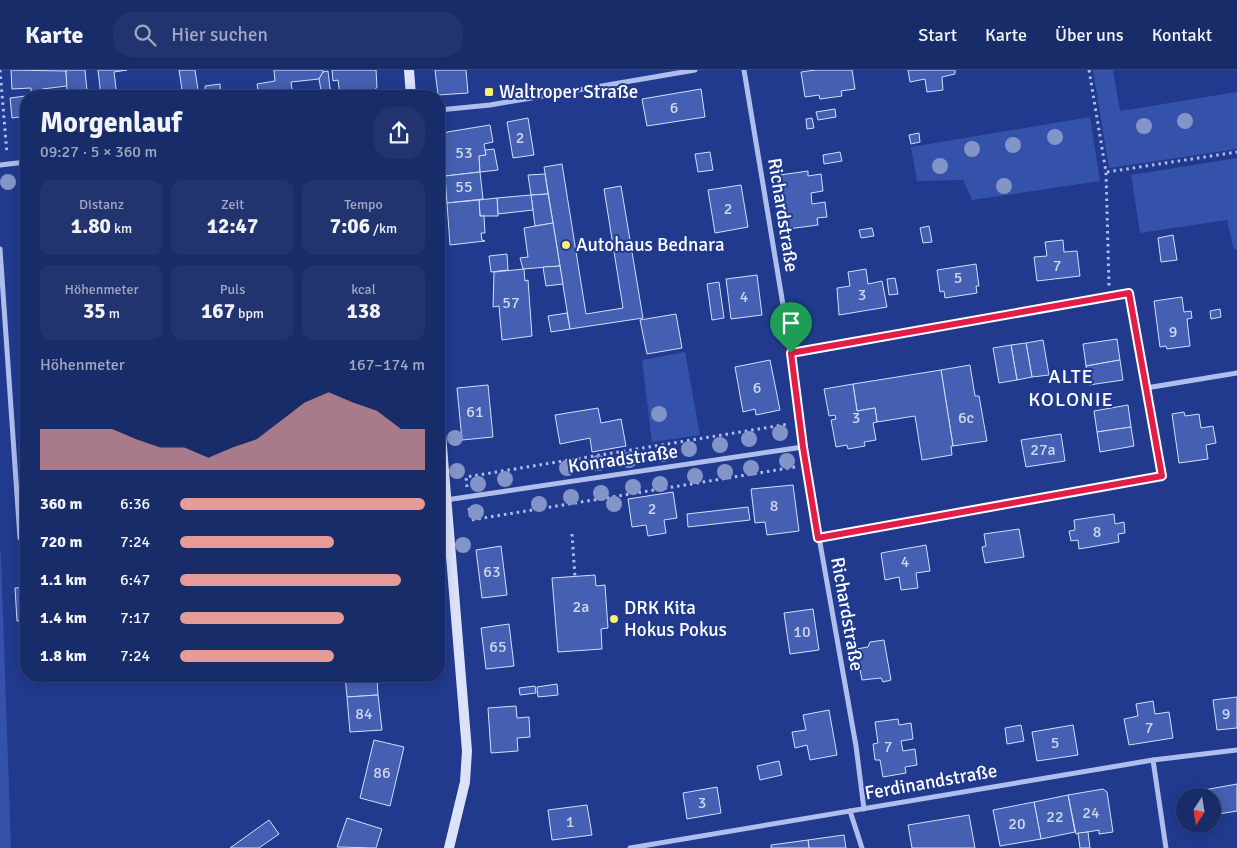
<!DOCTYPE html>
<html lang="de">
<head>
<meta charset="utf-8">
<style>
  :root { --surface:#192c6a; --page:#223470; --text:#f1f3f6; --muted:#9fa7c1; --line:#37487e; --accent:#e69b98 }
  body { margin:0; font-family:Signika,sans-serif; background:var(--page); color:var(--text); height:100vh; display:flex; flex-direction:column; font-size:19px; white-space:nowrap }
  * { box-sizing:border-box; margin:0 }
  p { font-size:16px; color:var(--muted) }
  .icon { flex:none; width:28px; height:28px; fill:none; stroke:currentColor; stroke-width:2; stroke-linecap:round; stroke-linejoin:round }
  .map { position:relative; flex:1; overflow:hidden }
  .details { position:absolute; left:20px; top:20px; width:425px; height:592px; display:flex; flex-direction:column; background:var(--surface); border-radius:20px; box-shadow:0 2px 12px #0003,0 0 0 1px var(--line) }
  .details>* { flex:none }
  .needle { width:32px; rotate:192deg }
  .fabs { position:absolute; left:1176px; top:718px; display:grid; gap:10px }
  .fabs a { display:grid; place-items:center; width:45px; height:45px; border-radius:50%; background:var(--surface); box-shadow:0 2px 12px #0003,0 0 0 1px var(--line); font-size:25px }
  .pin { position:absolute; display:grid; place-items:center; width:42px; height:42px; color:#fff; margin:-51px -21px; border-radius:50% 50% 50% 0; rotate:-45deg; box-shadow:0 0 5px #0007 }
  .pin .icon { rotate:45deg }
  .round { display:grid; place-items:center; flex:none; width:52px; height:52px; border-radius:20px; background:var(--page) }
  .overview { display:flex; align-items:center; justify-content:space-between; height:85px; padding:0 20px }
  h1 { font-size:28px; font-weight:800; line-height:38px }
  .metrics { display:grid; grid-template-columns:repeat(3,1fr); gap:8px; height:85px; padding:5px 20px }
  .metrics div { display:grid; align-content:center; border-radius:12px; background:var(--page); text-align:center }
  .metrics b { font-size:21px; font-weight:800 }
  .metrics small { font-size:14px; font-weight:400 }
  .metrics p { font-size:14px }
  .chart { height:140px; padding:10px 20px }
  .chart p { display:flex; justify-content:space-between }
  .chart svg { width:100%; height:90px; margin-top:5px; fill:var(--accent); opacity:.7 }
  ul { padding:0 20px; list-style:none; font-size:16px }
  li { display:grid; grid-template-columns:80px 60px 1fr; align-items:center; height:38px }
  li i { height:12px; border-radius:6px; background:var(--accent) }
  header { display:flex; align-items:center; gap:30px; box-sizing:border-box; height:70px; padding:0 25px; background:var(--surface); border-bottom:1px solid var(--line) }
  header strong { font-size:24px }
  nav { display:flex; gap:28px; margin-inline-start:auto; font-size:18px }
  .search { width:350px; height:45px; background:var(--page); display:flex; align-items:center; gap:12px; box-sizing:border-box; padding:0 18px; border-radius:20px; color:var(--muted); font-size:19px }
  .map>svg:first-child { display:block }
  .green { fill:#3452aa }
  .building { fill:#4560b2; stroke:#d4ddf9 }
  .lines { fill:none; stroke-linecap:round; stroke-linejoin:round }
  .path { stroke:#afbeec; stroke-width:3; stroke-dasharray:2.5 4; stroke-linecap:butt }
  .street { stroke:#afbeec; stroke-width:5 }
  .secondary { stroke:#dbe2f9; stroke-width:10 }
  .tree { fill:#8394c8 }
  .route-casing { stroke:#fff; stroke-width:10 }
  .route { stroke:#e11d48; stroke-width:6 }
  .poi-dot { fill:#f9ed70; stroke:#213a8d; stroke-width:2 }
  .labels { text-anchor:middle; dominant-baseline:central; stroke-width:4; stroke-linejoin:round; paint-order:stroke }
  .number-label { font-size:16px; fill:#d0d7ec }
  .poi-label { font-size:19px; fill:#fff; stroke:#213a8d; text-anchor:start }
  .street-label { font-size:19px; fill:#fff; stroke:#213a8d }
  .neighbourhood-label { font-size:20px; letter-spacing:1px; fill:#fff; stroke:#213a8d }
</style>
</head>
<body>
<header>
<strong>Karte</strong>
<div class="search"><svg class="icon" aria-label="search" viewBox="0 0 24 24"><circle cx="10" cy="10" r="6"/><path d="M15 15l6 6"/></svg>Hier suchen</div>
<nav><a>Start</a><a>Karte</a><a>Über uns</a><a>Kontakt</a></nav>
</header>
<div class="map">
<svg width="1237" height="778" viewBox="0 0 1237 778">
  <rect width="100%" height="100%" fill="#213a8d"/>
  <!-- green -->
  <g class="green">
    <path d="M1093 0H1113L1120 41 1237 22V79L1109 98Z"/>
    <path d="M1090 47 1100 111 972 130 963 110 917 111 911 77Z"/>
    <path d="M1237 88V179L1234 180 1227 150 1140 163 1131 105Z"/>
    <path d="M685 282 700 365 652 372 642 290Z"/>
    <path d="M0 476 1 487 11 778H0Z"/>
  </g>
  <!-- building -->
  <g class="building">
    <path d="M11 0 66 1 67 16 42 19 41 24 31 25V18L12 19Z"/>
    <path d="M66 0H85L87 21 67 22Z"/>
    <path d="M98 0H127L114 2 117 26H101Z"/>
    <path d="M179 0H195L199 26H183Z"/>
    <path d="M274 0H323V3L319 9 291 12 293 26H259L257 14 275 11Z"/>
    <path d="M332 0H376L377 17 371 25 340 26 338 10 333 11Z"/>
    <path d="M435 0H466L468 23 438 25Z"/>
    <path d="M816 0H852L855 19 841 21 842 26 820 29 819 25 805 27 801 2Z"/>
    <path d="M908 0H955V4L942 7 943 20 927 22 925 9 910 12Z"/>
    <path d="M328 1 331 26H322L319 9 323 2Z"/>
    <path d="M220 14 221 26H206L205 16Z"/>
    <path d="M701 19 705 47 647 56 642 29Z"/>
    <path d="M41 24 42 26H26V46L12 48 10 28Z"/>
    <path d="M835 39 836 47 818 50 816 42Z"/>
    <path d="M528 48 534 85 513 88 507 52Z"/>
    <path d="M812 48 814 58 807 59 806 49Z"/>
    <path d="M490 55 493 72 484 74 486 85 479 86 480 102 445 106 441 69 447 62Z"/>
    <path d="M919 63 920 72 911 74 909 65Z"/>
    <path d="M494 79 498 100 480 102 479 86 486 85 485 80Z"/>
    <path d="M710 82 713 100 698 102 695 84Z"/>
    <path d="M840 82 842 91 824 94 823 85Z"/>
    <path d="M562 94 586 244 623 238 604 119 621 116 643 248 570 259 544 97Z"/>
    <path d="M808 101V106L821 104 823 121 811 123 812 134 825 132 827 147 817 148 818 155 788 159 780 105Z"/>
    <path d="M480 102 483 129 447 133 445 106Z"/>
    <path d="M545 104 548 124 531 125 528 105Z"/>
    <path d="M741 115 748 157 715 163 708 120Z"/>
    <path d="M548 124 553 153 535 156 531 125Z"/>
    <path d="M531 125 533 140 498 144 497 128Z"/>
    <path d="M497 128 498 146H480L479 130Z"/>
    <path d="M479 130 480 146H484L485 163H481L482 170 485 171 450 175 447 133Z"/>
    <path d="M553 153 560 196 523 199 520 188 528 187 524 158Z"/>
    <path d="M929 156 932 172 923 173 920 158Z"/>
    <path d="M872 158 874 166 861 168 859 160Z"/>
    <path d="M1173 165 1177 190 1161 192 1158 168Z"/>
    <path d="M1063 170 1064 182 1077 181 1080 206 1037 211 1034 187 1047 186 1045 172Z"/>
    <path d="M507 184 508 200 491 202 489 186Z"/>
    <path d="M976 194 979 216H976L977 223 945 228 944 221 940 222 937 200Z"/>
    <path d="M560 196 563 214 546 216 543 197Z"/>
    <path d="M524 199 525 211 528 210 532 266 502 270 499 236 493 237 494 202Z"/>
    <path d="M866 199 868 214 882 211 887 237 839 245 837 218 850 216 848 202Z"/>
    <path d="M757 205 762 245 731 249 726 209Z"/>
    <path d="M895 208 898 224 889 225 887 209Z"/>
    <path d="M719 212 724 248 712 250 707 214Z"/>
    <path d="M1182 227 1184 242 1191 241 1192 248 1187 249 1190 276 1167 279 1166 276 1160 277 1154 231Z"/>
    <path d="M1220 239 1221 247 1211 249 1210 241Z"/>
    <path d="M567 243 570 259 551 262 548 246Z"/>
    <path d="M676 244 682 278 647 284 640 250Z"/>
    <path d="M1117 269 1120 290 1086 296 1083 274Z"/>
    <path d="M1043 270 1049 305 1032 307 1026 273Z"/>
    <path d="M1026 273 1032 307 1017 310 1011 275Z"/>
    <path d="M1011 275 1017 310 999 313 993 278Z"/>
    <path d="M770 290 780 340 756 345 755 339 743 342 735 297Z"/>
    <path d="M1120 290 1123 310 1089 315 1086 296Z"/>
    <path d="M970 295 975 326H979L987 371 953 376 941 300Z"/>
    <path d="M941 300 953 376H951L952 385 922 390 915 346 877 352 875 338 857 341 853 314Z"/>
    <path d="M853 314 857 341 875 338 877 352 873 353 876 370 864 372 865 376 848 379 847 375 836 377 831 350 836 349 835 345 829 346 824 319Z"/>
    <path d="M488 315 493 367 462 370 457 318Z"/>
    <path d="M1128 335 1131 357 1097 362 1094 341Z"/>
    <path d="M598 338 601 353 621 349 626 376 592 382 590 368 560 374 555 345Z"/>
    <path d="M1184 342 1185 346 1199 344 1201 358 1213 356 1216 373 1206 375 1208 389 1179 393 1172 344Z"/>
    <path d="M1131 357 1134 376 1100 382 1097 362Z"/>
    <path d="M1061 364 1065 391 1026 397 1021 370Z"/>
    <path d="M793 415 799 461 767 465 765 452 755 453 751 419Z"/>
    <path d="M673 422 677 448 664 450 666 463 648 466 646 455 632 457 628 429Z"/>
    <path d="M748 437 750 450 688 457 687 444Z"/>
    <path d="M1114 444 1115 454 1124 452 1125 463 1118 464 1119 472 1079 479 1078 470 1071 471 1069 461 1075 460 1074 450Z"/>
    <path d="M1019 459 1024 487 985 493 982 477 986 476 984 464Z"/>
    <path d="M926 475 930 501 916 503 918 518 901 520 899 507 885 510 881 483Z"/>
    <path d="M501 476 507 525 482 528 476 480Z"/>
    <path d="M595 505 596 516 605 515 608 558 601 559 602 579 558 582 552 508Z"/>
    <path d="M26 517V550L17 551 15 518Z"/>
    <path d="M813 539 819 580 790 584 784 543Z"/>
    <path d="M509 554 514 596 486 599 481 558Z"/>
    <path d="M884 570 891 610 883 612 881 608 862 610 856 579 868 577 870 572Z"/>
    <path d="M345 606H377L378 625 347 627Z"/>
    <path d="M557 614 558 625 538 627 537 617Z"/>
    <path d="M535 616 536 623 520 625 519 618Z"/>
    <path d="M378 625 382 660 350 662 347 627Z"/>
    <path d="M1237 627V658L1217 660 1213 630Z"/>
    <path d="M1153 631 1155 644 1169 642 1173 668 1129 675 1124 649 1138 646 1136 634Z"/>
    <path d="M516 636 517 648 529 647 530 667 517 668 518 681 491 683 488 638Z"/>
    <path d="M829 640 837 685 810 690 807 675 795 678 792 662 806 660 803 645Z"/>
    <path d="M898 649 899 655 911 653 913 669 901 671 903 681 915 679 917 695 905 697 906 703 883 707 880 690H875L873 674 878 673 875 652Z"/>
    <path d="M1021 655 1024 671 1007 674 1005 658Z"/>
    <path d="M1073 655 1078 685 1037 691 1032 662Z"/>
    <path d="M374 670 404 677 390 736 360 728Z"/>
    <path d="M779 691 782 705 760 710 757 696Z"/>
    <path d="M1237 714V741L1212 745V726H1194L1193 722Z"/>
    <path d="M717 717 721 743 687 749 683 723Z"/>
    <path d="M1103 719 1107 722 1113 762 1099 764V760L1076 764 1068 725Z"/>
    <path d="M1068 725 1075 762 1041 769 1034 732Z"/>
    <path d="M1034 732 1041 769 1000 776 993 740Z"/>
    <path d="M587 735 592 765 552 770 548 740Z"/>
    <path d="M969 745 975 778H912L908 755Z"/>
    <path d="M347 748 382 759 376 778 337 777Z"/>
    <path d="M269 750 279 764 259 778H230Z"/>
    <path d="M1088 762 1090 778H1080L1078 763Z"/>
    <path d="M844 765 846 778H809L808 770Z"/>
    <path d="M808 770 809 778H771V775Z"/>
  </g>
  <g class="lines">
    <!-- path -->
    <g class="path">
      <path d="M0 0 7 84"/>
      <path d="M1089 0 1106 102 1109 216"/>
      <path d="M1107 102 1237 82"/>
      <path d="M467 417 466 407 789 354"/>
      <path d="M469 438 471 450 795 397"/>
      <path d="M572 464 575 507"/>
    </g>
    <!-- street -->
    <g class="street">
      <path d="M744 0 791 283 803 377 856 676 864 739"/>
      <path d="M439 40 490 35 695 0"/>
      <path d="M0 95 26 92"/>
      <path d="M0 179 20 468 26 467"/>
      <path d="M791 283 1129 223 1162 406 818 467"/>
      <path d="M1146 318 1237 303"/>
      <path d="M439 431 803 377"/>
      <path d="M1153 690 1166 778"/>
      <path d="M850 741 862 778"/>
      <path d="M630 778 1153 690 1237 680"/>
    </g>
    <!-- secondary -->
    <g class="secondary">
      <path d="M409 0 411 26"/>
      <path d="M439 340 467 681 465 712 449 778"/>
    </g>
  </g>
  <!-- trees -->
  <g class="tree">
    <circle cx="1185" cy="51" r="8"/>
    <circle cx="1144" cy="56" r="8"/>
    <circle cx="1055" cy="67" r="8"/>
    <circle cx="1013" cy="75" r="8"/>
    <circle cx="972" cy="79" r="8"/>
    <circle cx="940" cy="96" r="8"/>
    <circle cx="8" cy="112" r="8"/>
    <circle cx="1004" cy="116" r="8"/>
    <circle cx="659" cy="344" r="8"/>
    <circle cx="780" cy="363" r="8"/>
    <circle cx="455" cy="368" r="8"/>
    <circle cx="749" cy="369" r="8"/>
    <circle cx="720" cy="375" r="8"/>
    <circle cx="689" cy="379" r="8"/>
    <circle cx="663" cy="384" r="8"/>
    <circle cx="629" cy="390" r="8"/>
    <circle cx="787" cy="391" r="8"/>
    <circle cx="598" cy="393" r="8"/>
    <circle cx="567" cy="398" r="8"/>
    <circle cx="751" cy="398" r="8"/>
    <circle cx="457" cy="401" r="8"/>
    <circle cx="725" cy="402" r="8"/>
    <circle cx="695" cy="406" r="8"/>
    <circle cx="505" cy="409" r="8"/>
    <circle cx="478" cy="414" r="8"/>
    <circle cx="660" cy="414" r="8"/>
    <circle cx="633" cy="417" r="8"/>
    <circle cx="601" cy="423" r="8"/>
    <circle cx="571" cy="427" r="8"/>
    <circle cx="539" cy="434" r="8"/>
    <circle cx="614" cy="434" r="8"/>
    <circle cx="476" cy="442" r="8"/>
    <circle cx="463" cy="475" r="8"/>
  </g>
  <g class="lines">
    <defs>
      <path id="route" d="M1129 223 1162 406 818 468 803 377 791 283Z"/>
    </defs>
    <!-- route casing -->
    <use href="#route" class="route-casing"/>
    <!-- route -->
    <use href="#route" class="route"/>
  </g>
  <!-- markers -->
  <g class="poi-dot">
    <rect x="484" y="17" width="10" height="10" rx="2.5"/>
    <circle cx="566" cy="175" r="5"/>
    <circle cx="614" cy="549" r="5"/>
  </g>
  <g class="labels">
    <!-- number labels -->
    <g class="number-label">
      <text x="674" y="38">6</text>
      <text x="520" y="68">2</text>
      <text x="464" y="83">53</text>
      <text x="464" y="117">55</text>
      <text x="728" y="139">2</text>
      <text x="1057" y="196">7</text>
      <text x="958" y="208">5</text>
      <text x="862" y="225">3</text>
      <text x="744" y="227">4</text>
      <text x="511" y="233">57</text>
      <text x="1173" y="262">9</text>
      <text x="757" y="318">6</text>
      <text x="475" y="342">61</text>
      <text x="856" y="348">3</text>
      <text x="966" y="348">6c</text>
      <text x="1043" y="380">27a</text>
      <text x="774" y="436">8</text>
      <text x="652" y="439">2</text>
      <text x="1097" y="462">8</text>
      <text x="905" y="492">4</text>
      <text x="492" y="502">63</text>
      <text x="581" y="537">2a</text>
      <text x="802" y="562">10</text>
      <text x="498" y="577">65</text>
      <text x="364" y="644">84</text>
      <text x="1226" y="644">9</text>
      <text x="1149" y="658">7</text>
      <text x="1055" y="673">5</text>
      <text x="888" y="677">7</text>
      <text x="382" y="703">86</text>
      <text x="702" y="733">3</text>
      <text x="1091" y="743">24</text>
      <text x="1055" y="747">22</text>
      <text x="570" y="752">1</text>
      <text x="1017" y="754">20</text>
    </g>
    <!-- poi labels -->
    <g class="poi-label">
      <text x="499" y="22">Waltroper Straße</text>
      <text x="576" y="175">Autohaus Bednara</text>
      <text x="624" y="538">DRK Kita<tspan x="624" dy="22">Hokus Pokus</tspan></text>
    </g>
    <!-- street labels -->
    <g class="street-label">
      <text transform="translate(783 145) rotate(81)">Richardstraße</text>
      <text transform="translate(623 389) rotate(-8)">Konradstraße</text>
      <text transform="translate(847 544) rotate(80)">Richardstraße</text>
      <text transform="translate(931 712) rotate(-10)">Ferdinandstraße</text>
    </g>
    <!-- neighbourhood labels -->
    <g class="neighbourhood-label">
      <text x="1071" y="306">ALTE<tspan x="1071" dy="23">KOLONIE</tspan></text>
    </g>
  </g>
</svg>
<div class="fabs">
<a><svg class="needle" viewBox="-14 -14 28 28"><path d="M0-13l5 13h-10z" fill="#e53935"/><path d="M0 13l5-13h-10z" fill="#9fa7c1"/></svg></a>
</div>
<div class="pin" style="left:791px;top:283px;background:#1e9e55"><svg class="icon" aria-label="arrive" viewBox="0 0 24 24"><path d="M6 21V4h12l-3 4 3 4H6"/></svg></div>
<section class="details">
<div class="overview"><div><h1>Morgenlauf</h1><p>09:27 · 5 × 360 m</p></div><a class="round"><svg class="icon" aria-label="share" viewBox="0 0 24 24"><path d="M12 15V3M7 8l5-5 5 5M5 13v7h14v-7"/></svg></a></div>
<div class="metrics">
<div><p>Distanz</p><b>1.80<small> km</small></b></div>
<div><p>Zeit</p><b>12:47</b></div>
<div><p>Tempo</p><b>7:06<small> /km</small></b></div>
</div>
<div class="metrics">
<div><p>Höhenmeter</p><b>35<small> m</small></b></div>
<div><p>Puls</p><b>167<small> bpm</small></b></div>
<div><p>kcal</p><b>138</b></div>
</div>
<div class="chart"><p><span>Höhenmeter</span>167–174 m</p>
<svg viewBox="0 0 160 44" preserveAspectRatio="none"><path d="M0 44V24L10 24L20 24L30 24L40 29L50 33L60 33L70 38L80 33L90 29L100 20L110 11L120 6L130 11L140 15L150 24L160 24V44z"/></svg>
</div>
<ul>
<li><b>360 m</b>6:36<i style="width:100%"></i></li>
<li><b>720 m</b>7:24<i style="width:63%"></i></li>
<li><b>1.1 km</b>6:47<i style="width:90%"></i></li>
<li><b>1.4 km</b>7:17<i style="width:67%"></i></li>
<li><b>1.8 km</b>7:24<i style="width:63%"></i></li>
</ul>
</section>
</div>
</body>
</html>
